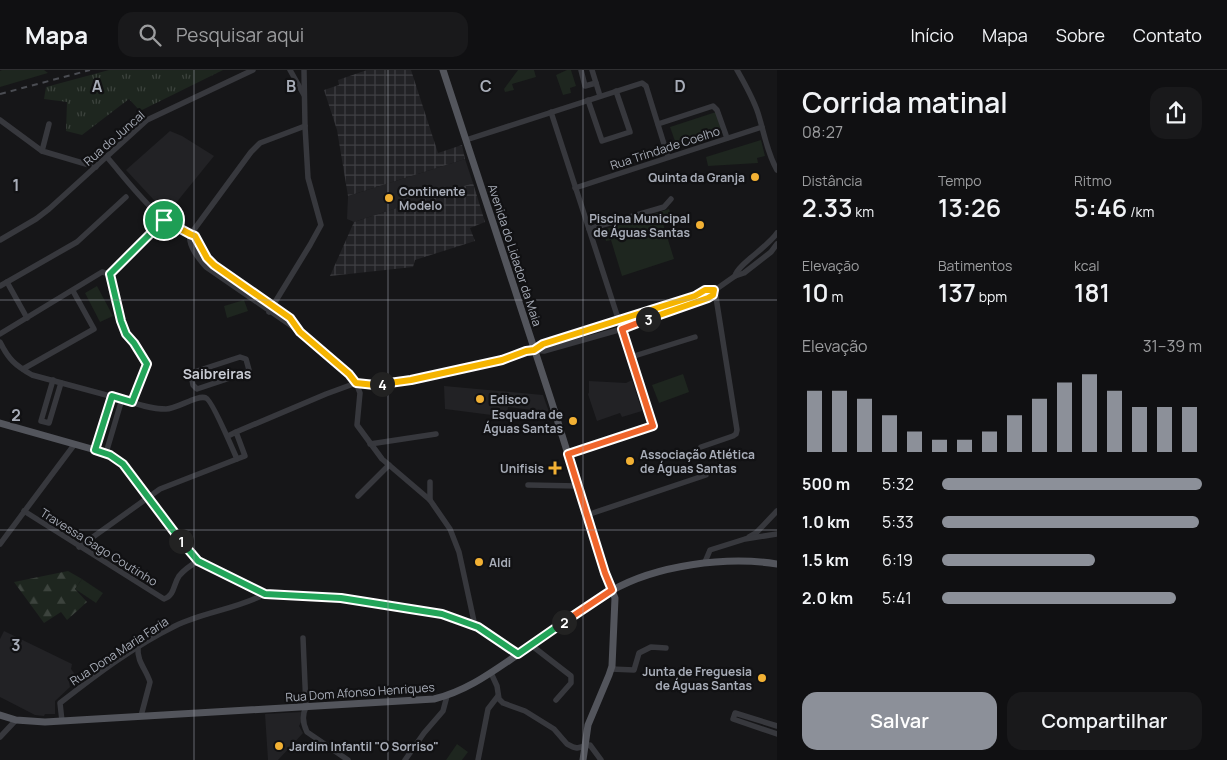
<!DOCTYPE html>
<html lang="pt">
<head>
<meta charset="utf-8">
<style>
  :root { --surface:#101012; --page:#19191b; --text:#f1f3f6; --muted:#9c9d9f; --line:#303032; --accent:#8c9099 }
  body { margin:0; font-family:Manrope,sans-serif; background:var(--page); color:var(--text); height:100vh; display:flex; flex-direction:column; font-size:19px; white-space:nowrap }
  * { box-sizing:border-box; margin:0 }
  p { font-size:16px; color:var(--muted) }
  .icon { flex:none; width:28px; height:28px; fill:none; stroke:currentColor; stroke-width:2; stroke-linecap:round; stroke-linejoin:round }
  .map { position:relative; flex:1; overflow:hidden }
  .side { display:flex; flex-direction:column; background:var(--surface); width:450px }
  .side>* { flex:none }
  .pin { position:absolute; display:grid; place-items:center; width:42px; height:42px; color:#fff; margin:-21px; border:2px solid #fff; border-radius:50%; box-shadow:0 1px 5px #0007 }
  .km { position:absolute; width:25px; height:25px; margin:-12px; border-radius:50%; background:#222; color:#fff; font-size:14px; line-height:25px; text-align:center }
  .round { display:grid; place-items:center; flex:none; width:52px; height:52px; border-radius:15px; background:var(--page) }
  .headline { display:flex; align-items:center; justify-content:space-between; height:85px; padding:0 25px }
  h1 { font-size:28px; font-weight:600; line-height:38px }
  .stats { display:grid; grid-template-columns:repeat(3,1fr); gap:8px; height:85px; padding:5px 25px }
  .stats div { display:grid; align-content:center }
  .stats b { font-size:25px; font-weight:600 }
  .stats small { font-size:14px; font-weight:400 }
  .stats p { font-size:14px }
  .chart { height:140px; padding:10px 25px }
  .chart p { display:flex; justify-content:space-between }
  .chart svg { width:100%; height:90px; margin-top:5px; stroke:var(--accent); stroke-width:6 }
  .button { display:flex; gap:10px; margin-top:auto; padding:10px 25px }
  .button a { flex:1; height:58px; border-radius:15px; background:var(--accent); color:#fff; font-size:20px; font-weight:600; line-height:58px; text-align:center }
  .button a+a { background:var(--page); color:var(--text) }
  ul { padding:0 25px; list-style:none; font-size:16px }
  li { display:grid; grid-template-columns:80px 60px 1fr; align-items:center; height:38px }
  li i { height:12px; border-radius:6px; background:var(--accent) }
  header { display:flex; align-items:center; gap:30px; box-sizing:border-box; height:70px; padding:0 25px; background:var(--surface); border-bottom:1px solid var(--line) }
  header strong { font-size:24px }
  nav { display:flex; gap:28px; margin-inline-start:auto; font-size:18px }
  .search { width:350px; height:45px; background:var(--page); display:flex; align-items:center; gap:12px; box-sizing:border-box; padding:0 18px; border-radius:15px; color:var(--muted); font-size:19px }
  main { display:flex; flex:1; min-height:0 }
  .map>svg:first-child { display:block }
  .built { fill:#222225 }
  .industrial { fill:url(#industrial-grid) }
  .grass { fill:url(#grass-tufts) }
  .forest { fill:url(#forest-firs) }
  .garden { fill:#1e261f }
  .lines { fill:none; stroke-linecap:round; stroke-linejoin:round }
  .minor { stroke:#37383d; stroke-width:5.5 }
  .major { stroke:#53555c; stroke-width:7 }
  .rail { stroke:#4a4c52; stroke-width:2; stroke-dasharray:6 5; stroke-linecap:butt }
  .split-1-casing { stroke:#fff; stroke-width:10 }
  .split-2-casing { stroke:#fff; stroke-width:10 }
  .split-3-casing { stroke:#fff; stroke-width:10 }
  .split-4-casing { stroke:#fff; stroke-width:10 }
  .split-5-casing { stroke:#fff; stroke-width:10 }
  .split-1 { stroke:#22a559; stroke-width:6 }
  .split-2 { stroke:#22a559; stroke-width:6 }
  .split-3 { stroke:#f0652b; stroke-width:6 }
  .split-4 { stroke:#f5b400; stroke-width:6 }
  .split-5 { stroke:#f5b400; stroke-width:6 }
  .grid { fill:none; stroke:#a8adb8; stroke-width:1; stroke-opacity:0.55 }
  .poi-dot { fill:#f2b134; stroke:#111113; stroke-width:2 }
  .labels { text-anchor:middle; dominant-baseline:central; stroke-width:4.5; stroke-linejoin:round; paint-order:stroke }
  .street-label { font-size:12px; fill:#a8adb8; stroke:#111113 }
  .poi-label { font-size:12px; font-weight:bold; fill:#a8adb8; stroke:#111113; text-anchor:end }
  .neighbourhood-label { font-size:14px; font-weight:bold; fill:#c9ccd4; stroke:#111113 }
  .grid-label { font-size:16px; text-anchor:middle; font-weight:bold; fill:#a8adb8; stroke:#111113; stroke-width:4.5; stroke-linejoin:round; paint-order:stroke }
</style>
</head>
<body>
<header>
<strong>Mapa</strong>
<div class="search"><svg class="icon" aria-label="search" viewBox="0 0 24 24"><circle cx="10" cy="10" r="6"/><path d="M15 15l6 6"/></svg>Pesquisar aqui</div>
<nav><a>Início</a><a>Mapa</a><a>Sobre</a><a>Contato</a></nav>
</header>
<main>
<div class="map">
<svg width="777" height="690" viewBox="0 0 777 690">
  <defs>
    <pattern id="industrial-grid" width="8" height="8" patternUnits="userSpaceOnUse" patternTransform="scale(1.25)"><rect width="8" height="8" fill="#222225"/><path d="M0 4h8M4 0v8" fill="none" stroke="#3f3f43"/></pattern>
    <pattern id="grass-tufts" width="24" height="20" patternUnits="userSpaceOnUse" patternTransform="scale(1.25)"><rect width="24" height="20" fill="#1e261f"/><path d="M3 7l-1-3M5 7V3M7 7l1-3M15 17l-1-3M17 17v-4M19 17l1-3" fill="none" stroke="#3c433d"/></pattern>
    <pattern id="forest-firs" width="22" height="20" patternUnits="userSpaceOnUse" patternTransform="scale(1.25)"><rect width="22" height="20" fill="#1e261f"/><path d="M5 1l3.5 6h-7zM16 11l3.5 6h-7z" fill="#3c433d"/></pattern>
  </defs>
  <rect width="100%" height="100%" fill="#161618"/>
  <!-- built -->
  <g class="built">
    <path d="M170 61 182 66 214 86 167 144 126 100Z"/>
    <path d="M465 89 473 113 354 152 347 149 348 126Z"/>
    <path d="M632 310 642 341 622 347 620 343 597 351 588 324 589 323V311L626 313Z"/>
    <path d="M444 316 543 325 549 342 508 337 507 347 445 339Z"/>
    <path d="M4 561 72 594 71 599 76 606 69 611 70 617 55 631V644H45L44 646 35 645 0 627V569Z"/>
    <path d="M302 642V650L299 656 303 663 278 690H268L265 644Z"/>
  </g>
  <!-- industrial -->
  <g class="industrial">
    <path d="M367 0H411L438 83 462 75 465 89 348 126 337 60 324 20 339 15 338 10Z"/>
    <path d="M473 113 485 152 470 158 475 171 415 190 413 197 330 206 354 152Z"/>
  </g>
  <!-- grass -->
  <path class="grass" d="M109 0H223L140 41 129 29 82 65 66 61 67 32 44 29 46 17Z"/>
  <!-- forest -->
  <path class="forest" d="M68 501 82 509 75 519 87 532 67 550 61 542 44 553 14 512Z"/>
  <!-- garden -->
  <g class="garden">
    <path d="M2 0H44L48 3 0 17V1Z"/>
    <path d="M518 0H534L536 7 512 14 514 20 505 22 504 19Z"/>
    <path d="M567 0H571L576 16 570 18 571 23 563 25 556 5Z"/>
    <path d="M716 42 721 59 676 74 670 57Z"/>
    <path d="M761 70 765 86 757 88 758 93 708 96 706 87Z"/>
    <path d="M669 139 671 144 661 147 674 189 622 206 611 170 606 171 603 160Z"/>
    <path d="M97 216 113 246 100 252 85 223Z"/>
    <path d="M244 230 248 241 227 248 224 236Z"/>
    <path d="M683 304 689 322 659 333 652 315Z"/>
    <path d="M82 509 103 523 96 533 75 519Z"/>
    <path d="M457 674 468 682 462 690H446Z"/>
  </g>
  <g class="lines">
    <!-- minor -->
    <g class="minor">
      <path d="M290 0 304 25"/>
      <path d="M581 0 585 16 596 13"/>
      <path d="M592 0 600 26"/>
      <path d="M737 0C745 14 753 28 758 43 764 62 767 83 777 100"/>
      <path d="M588 30 602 71 630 62 616 21"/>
      <path d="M551 42 653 356 567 384"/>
      <path d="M0 50 42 81"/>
      <path d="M49 54 42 81 96 97"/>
      <path d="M658 54 713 36 717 40 727 68"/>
      <path d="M466 70 642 13 646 16 668 87"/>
      <path d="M106 86C129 112 160 157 195 166L207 187 214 195 289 248 300 261 349 304 356 313 360 323 357 355 382 389 430 430 450 459 459 482 475 556"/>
      <path d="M575 118 762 57"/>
      <path d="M589 159 664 137 671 129"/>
      <path d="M190 165 251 82 260 73 305 56"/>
      <path d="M190 165C188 176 199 189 206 197L299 261"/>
      <path d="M0 170 36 149 49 139 147 50 253 0"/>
      <path d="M735 206C737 195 769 176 777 163"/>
      <path d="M7 212 27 248"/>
      <path d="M0 216 77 172 126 127"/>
      <path d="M269 242 310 175 321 155 308 108 305 56 304 0"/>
      <path d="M0 264 102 202 110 204"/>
      <path d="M0 272C9 290 15 295 32 305 58 312 84 319 110 326 128 331 147 339 166 339 177 339 198 324 206 328 212 330 233 380 237 389L245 386 236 362 228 366"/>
      <path d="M534 280 543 274 695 226 705 221 715 220"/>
      <path d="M240 287 246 289 249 300 245 303 197 319 193 315 191 305 194 302Z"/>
      <path d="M631 287 695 267"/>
      <path d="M23 299 94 259 73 221"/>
      <path d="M53 310 41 351 49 353 61 313"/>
      <path d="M132 332 147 294 134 273 126 264 121 251 110 204 164 150"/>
      <path d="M236 362 326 324 356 313 375 315 411 310 502 290 526 281 534 280 544 281 622 259 708 228 713 225 715 220 735 206 744 203 771 182 777 174"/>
      <path d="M370 374 436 364"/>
      <path d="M701 377 733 366 736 364 737 360 715 221"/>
      <path d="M95 380 112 326"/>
      <path d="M106 383 122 329"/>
      <path d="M528 415 578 416"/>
      <path d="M358 426 389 395"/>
      <path d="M430 430V412"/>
      <path d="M24 441 164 529C175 525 173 515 179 506 184 500 191 495 198 491"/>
      <path d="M587 445 706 405"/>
      <path d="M749 467 756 463 777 441"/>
      <path d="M0 474 74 375"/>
      <path d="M79 477 160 419 237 389"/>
      <path d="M705 492 710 480 745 469 777 464"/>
      <path d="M303 568 306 637C302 645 303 654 307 662L348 690"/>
      <path d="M531 575 571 606V613L556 630"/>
      <path d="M138 578C137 592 146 599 150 612L141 646"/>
      <path d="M611 599 634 600 639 583 651 577 666 578"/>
      <path d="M491 603 497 616 499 629 503 633 525 641 554 659 567 674 573 677 577 678 590 675 601 690"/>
      <path d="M62 651 60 633C96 605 134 576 175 556 203 542 237 539 265 524"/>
      <path d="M777 656 735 643 733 649 777 664"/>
      <path d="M0 667 16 650"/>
      <path d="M405 690 424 663 443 641 447 626"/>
      <path d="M478 690 488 639 498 626"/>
    </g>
    <!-- major -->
    <g class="major">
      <path d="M443 0 552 333 605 503 615 528 612 596 609 605 588 655 583 690"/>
      <path d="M0 353 106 383 116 388 123 394 188 481 198 491 265 524 341 527 442 544 478 557 518 584"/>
      <path d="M0 645 16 650 45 652 434 629C467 621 492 602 520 583 550 562 579 539 611 521 656 495 726 486 777 494"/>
    </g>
    <!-- rail -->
    <path class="rail" d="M0 24 90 0"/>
  </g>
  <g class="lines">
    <defs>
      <path id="split-1" d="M164 150 110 204 121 251 126 264 134 273 147 294 132 332 112 326 95 380 110 385 123 394 181 471"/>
      <path id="split-2" d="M181 471 198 491 265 524 341 528 442 544 478 557 518 584 564 552"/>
      <path id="split-3" d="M564 552 612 520 605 503 568 384 653 356 622 259 648 249"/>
      <path id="split-4" d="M382 314 411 310 502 290 526 281 534 280 543 274 695 226 705 220H714L713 225 708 228 648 249"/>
      <path id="split-5" d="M164 150 190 164 195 166 207 188 214 195 290 248 300 262 349 304 356 313 375 315 382 314"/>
    </defs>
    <!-- split-1 casing -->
    <use href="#split-1" class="split-1-casing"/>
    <!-- split-2 casing -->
    <use href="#split-2" class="split-2-casing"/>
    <!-- split-3 casing -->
    <use href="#split-3" class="split-3-casing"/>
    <!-- split-4 casing -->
    <use href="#split-4" class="split-4-casing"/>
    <!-- split-5 casing -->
    <use href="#split-5" class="split-5-casing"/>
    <!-- split-1 -->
    <use href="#split-1" class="split-1"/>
    <!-- split-2 -->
    <use href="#split-2" class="split-2"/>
    <!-- split-3 -->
    <use href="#split-3" class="split-3"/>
    <!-- split-4 -->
    <use href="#split-4" class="split-4"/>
    <!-- split-5 -->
    <use href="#split-5" class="split-5"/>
  </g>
  <!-- grid -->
  <path class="grid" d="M194 0V690M388 0V690M583 0V690M0 230H777M0 460H777"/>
  <!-- markers -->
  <g class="poi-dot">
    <circle cx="755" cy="107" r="5"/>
    <circle cx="389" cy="128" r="5"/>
    <circle cx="700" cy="155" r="5"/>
    <circle cx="480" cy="329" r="5"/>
    <circle cx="573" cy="351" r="5"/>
    <circle cx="630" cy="391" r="5"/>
    <path d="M552.5 390.5h5v5h5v5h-5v5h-5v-5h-5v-5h5z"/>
    <circle cx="479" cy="492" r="5"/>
    <circle cx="762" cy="608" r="5"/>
    <circle cx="279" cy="676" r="5"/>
  </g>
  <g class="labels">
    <!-- street labels -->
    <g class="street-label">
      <text transform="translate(114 68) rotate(-41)">Rua do Juncal</text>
      <text transform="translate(665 78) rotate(-18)">Rua Trindade Coelho</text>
      <text transform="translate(515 185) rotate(72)">Avenida do Lidador da Maia</text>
      <text transform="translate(99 477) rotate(32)">Travessa Gago Coutinho</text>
      <text transform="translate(119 581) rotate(-33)">Rua Dona Maria Faria</text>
      <text transform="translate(360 622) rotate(-4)">Rua Dom Afonso Henriques</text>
    </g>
    <!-- poi labels -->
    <g class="poi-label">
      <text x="745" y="107">Quinta da Granja</text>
      <text x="399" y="121" text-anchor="start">Continente<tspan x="399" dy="14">Modelo</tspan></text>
      <text x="690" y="148">Piscina Municipal<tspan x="690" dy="14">de Águas Santas</tspan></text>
      <text x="490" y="329" text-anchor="start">Edisco</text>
      <text x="563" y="344">Esquadra de<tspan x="563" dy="14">Águas Santas</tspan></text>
      <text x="640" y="384" text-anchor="start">Associação Atlética<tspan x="640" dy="14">de Águas Santas</tspan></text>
      <text x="544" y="398">Unifisis</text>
      <text x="489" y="492" text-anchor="start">Aldi</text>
      <text x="752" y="601">Junta de Freguesia<tspan x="752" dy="14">de Águas Santas</tspan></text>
      <text x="289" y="676" text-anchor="start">Jardim Infantil "O Sorriso"</text>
    </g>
    <!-- neighbourhood labels -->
    <g class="neighbourhood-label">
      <text x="217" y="303">Saibreiras</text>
    </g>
  </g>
  <g class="grid-label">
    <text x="97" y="22">A</text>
    <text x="291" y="22">B</text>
    <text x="486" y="22">C</text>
    <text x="680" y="22">D</text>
    <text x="16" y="121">1</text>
    <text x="16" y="351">2</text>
    <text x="16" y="581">3</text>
  </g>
</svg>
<div class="pin" style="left:164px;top:150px;background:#1e9e55"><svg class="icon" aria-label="arrive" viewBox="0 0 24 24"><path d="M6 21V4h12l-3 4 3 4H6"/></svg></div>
<b class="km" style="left:181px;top:471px">1</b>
<b class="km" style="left:564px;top:552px">2</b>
<b class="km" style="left:648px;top:249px">3</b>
<b class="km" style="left:382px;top:314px">4</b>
</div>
<section class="side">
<div class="headline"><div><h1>Corrida matinal</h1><p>08:27</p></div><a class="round"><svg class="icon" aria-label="share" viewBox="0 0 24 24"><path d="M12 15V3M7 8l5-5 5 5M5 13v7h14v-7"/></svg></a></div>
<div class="stats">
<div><p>Distância</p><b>2.33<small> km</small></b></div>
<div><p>Tempo</p><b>13:26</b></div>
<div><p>Ritmo</p><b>5:46<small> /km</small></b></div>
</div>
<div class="stats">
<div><p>Elevação</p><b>10<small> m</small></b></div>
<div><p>Batimentos</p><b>137<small> bpm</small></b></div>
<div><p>kcal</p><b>181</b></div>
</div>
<div class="chart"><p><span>Elevação</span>31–39 m</p>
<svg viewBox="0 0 160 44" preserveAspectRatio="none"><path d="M5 44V14M15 44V14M25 44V18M35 44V26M45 44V34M55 44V38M65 44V38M75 44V34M85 44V26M95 44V18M105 44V10M115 44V6M125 44V14M135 44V22M145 44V22M155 44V22"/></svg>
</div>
<ul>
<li><b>500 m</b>5:32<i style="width:100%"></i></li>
<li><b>1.0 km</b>5:33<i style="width:99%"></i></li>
<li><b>1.5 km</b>6:19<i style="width:59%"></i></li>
<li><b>2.0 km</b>5:41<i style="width:90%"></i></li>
</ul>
<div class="button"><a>Salvar</a><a>Compartilhar</a></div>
</section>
</main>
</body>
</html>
